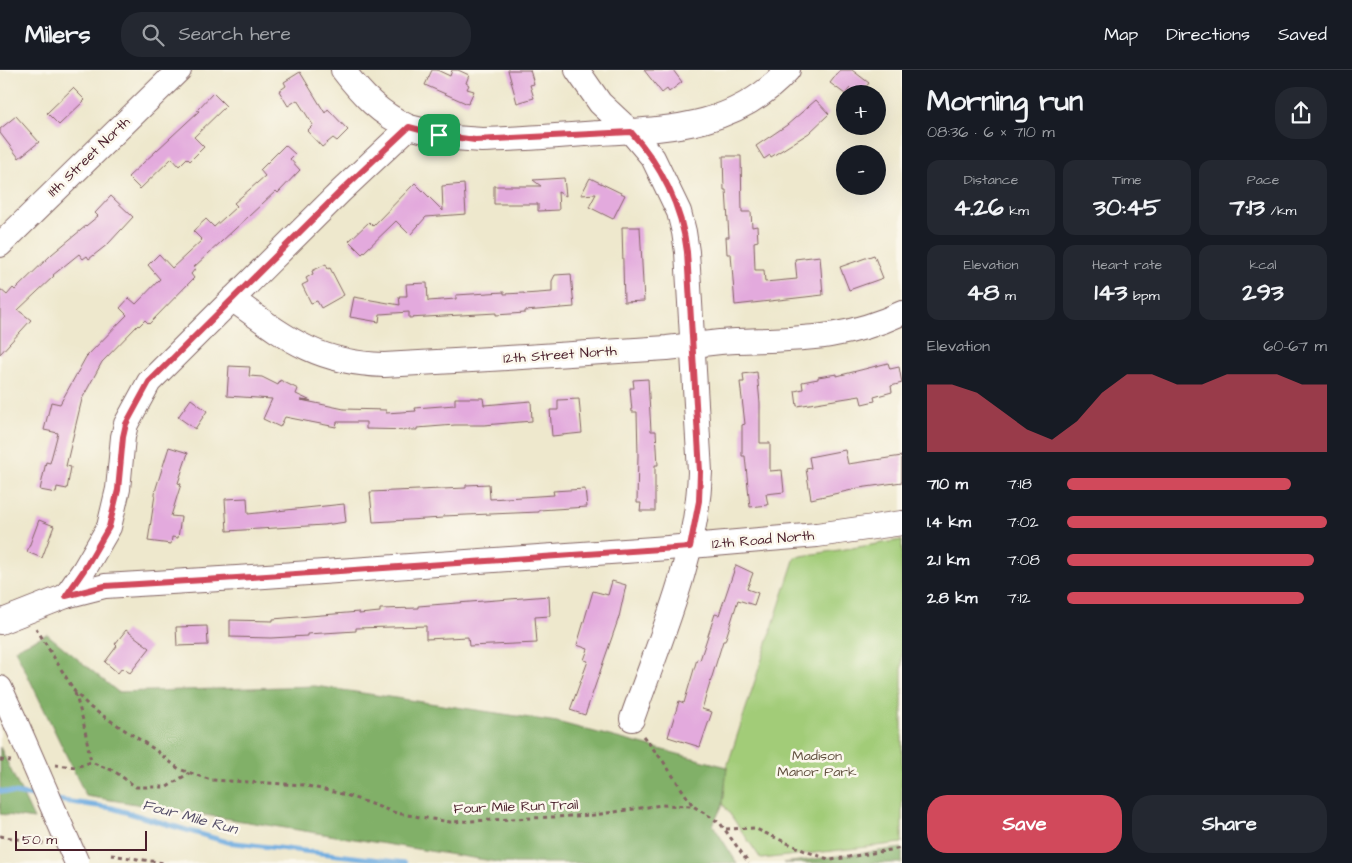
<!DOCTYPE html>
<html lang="en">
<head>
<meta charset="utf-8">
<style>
  :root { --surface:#171b24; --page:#242831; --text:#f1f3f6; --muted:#9ea1a6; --line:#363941; --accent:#d1495b }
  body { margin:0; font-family:"Architects Daughter",sans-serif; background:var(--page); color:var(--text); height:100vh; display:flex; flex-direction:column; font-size:19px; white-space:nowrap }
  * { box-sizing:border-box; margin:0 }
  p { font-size:16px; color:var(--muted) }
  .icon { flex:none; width:28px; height:28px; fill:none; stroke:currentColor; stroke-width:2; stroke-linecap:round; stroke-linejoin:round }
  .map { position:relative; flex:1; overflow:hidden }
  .side { display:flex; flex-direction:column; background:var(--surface); width:450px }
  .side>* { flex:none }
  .controls { position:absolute; left:836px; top:15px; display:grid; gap:10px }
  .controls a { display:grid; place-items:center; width:50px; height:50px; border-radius:50%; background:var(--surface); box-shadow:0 5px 20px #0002; font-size:25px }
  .scale { position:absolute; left:15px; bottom:12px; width:132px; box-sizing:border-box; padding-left:5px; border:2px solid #4a1f2b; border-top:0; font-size:14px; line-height:18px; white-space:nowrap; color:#4a1f2b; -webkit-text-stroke:4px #fbf7ec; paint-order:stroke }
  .pin { position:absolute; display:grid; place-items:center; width:42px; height:42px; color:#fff; margin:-21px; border-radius:10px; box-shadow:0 2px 8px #0006 }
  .round { display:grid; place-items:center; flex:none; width:52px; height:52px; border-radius:20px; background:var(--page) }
  .summary { display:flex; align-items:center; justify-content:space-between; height:85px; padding:0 25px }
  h1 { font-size:28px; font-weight:700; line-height:38px }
  .stats { display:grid; grid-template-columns:repeat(3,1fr); gap:8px; height:85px; padding:5px 25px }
  .stats div { display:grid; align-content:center; border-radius:12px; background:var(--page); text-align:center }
  .stats b { font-size:25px; font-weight:700 }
  .stats small { font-size:14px; font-weight:400 }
  .stats p { font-size:14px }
  .chart { height:140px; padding:10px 25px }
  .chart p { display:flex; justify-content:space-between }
  .chart svg { width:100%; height:90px; margin-top:5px; fill:var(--accent); opacity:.7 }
  .action { display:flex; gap:10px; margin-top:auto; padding:10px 25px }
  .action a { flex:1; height:58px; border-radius:20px; background:var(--accent); color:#fff; font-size:20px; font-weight:700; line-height:58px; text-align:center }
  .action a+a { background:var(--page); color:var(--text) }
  ul { padding:0 25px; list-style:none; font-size:16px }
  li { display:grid; grid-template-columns:80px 60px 1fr; align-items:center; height:38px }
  li i { height:12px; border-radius:6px; background:var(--accent) }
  header { display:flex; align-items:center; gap:30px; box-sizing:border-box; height:70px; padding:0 25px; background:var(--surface); border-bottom:1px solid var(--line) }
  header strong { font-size:24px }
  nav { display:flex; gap:28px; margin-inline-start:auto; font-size:18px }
  .search { width:350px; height:45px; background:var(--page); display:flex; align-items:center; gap:12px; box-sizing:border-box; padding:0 18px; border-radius:20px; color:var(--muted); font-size:19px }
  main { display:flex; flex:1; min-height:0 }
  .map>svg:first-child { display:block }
  .green { fill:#a2cc78; stroke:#767652 }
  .forest { fill:#81b068; stroke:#66684a }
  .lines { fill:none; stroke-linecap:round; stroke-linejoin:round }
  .stream { stroke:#6eace0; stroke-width:5 }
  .building { fill:#e3aadd }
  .minor-casing { stroke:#836564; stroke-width:26 }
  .path { stroke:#836564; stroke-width:3; stroke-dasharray:4 4; stroke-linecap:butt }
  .minor { stroke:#fff; stroke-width:24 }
  .minor-bridge-casing { stroke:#836564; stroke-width:26; stroke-linecap:butt }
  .minor-bridge { stroke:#fff; stroke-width:24 }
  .route-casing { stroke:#fff; stroke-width:10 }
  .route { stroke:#d1495b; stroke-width:6 }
  .labels { text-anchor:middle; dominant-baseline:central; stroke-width:5; stroke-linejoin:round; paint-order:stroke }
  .street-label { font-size:14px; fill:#4a1f2b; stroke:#fbf7ec }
  .park-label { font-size:14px; fill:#645342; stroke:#fbf7ec }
  .water-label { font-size:15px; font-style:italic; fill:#57506a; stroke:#fbf7ec }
</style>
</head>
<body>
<header>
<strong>Milers</strong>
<div class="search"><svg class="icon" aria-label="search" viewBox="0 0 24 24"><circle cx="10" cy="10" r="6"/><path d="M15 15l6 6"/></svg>Search here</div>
<nav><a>Map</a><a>Directions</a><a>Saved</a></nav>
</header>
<main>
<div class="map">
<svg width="902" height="793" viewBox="0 0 902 793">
  <rect width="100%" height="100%" fill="#fbf7ec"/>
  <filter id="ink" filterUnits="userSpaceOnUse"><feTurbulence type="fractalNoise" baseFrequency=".02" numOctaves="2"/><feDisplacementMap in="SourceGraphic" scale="10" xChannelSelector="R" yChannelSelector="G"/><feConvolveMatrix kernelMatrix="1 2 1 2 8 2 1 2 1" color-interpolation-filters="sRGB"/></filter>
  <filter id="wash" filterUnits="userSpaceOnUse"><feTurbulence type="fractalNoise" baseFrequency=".0096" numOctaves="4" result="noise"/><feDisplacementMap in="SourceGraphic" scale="20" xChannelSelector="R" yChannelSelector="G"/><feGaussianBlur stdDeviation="1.12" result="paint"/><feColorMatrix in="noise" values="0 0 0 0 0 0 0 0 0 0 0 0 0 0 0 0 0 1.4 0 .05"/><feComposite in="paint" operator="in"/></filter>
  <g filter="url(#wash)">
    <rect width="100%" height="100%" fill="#eee8cd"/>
    <!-- green -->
    <path class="green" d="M902 470V773L761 789 723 734 727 697 795 487Z"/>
    <!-- forest -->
    <g class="forest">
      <path d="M47 564 118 622 315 616 557 652 727 697 723 734 713 755 737 793H504L86 726 15 579Z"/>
      <path d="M0 677 34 749 0 744Z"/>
      <path d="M902 778V793H783Z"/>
    </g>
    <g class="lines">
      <!-- stream -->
      <g class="stream">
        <path d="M0 721 41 727"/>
        <path d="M57 730 112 738 227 772 405 793"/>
      </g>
    </g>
    <g id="blocks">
      <!-- building -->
      <g class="building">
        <path d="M432 0H437L450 6 452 0H458L469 5 466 13 469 15 467 19 474 21 468 34 425 15Z"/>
        <path d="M508 0H530L534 14 530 15 534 28 517 33Z"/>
        <path d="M644 0H673L682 12 669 22 667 19 662 23Z"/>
        <path d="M840 0H852L869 13 861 24H857L850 18 845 24 830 13Z"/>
        <path d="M300 2 325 43 328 39 348 60 337 71 333 68 322 77 307 61 313 55 297 30 288 36 279 21 286 16 284 12Z"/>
        <path d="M73 18 85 30 59 55 47 43Z"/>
        <path d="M213 23 226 36 194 67 204 77 190 91 187 88 179 96 172 88 140 119 128 107 199 41 197 40Z"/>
        <path d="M816 30 829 44 809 63 771 87 770 85 764 89 756 76 787 55Z"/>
        <path d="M16 46 39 72 19 88 0 63V59Z"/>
        <path d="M285 75 295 84 290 89 300 100 278 123 276 121 194 197 195 199 191 204 194 208 149 254 145 250 139 256 138 255 102 292 82 329 66 396 71 397 67 419 57 417 56 423 40 420 46 392 50 393 58 363 44 360 51 332 60 334 86 287 127 245 120 238 129 228 136 234 160 209 148 195 159 184 172 198 202 170 193 161 206 149 214 157 237 136 234 133 265 106 260 100Z"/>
        <path d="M723 86H741L742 142H751L752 157 757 156 758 171 754 172 755 200H764L765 212 797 209 795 189 820 186 823 225 735 235 731 184H727L726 167H729L726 120H724Z"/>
        <path d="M564 108 566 126 558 122 559 140 538 141V134H494V116H541L533 110Z"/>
        <path d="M590 108 625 125 613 149 589 137 596 124 581 125Z"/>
        <path d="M415 113 443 141 442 116 464 114 466 144 426 147 410 165 396 151 362 184 349 171 369 152 373 156Z"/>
        <path d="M111 126 133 147 108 174 89 189 87 186 83 189 79 184 53 205 54 206 18 240 31 250 0 284V219L7 225 13 218 15 220 52 184 98 146 95 143Z"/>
        <path d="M622 157H640L644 231 624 232Z"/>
        <path d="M874 185 883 208 849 220 840 197Z"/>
        <path d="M326 194 328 199 330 198 344 225 321 238 317 231 311 233 302 215 308 212 306 208 313 204 312 201Z"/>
        <path d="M571 204 574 237 525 241V243L496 245V243L409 248V242L380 244 379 252 350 247 354 227 400 235 399 226H407L406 214 427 213 428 231 456 229V225L504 222V224L524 223V224L552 222V211L555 205Z"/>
        <path d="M888 293 890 299 899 297 902 313 891 316 892 322 874 327 875 331 862 334 860 326 797 336 795 321 803 319 802 312 818 309V307L837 304V306Z"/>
        <path d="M229 296 250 297 249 306 262 307 278 315 280 310 298 319 296 324 311 331 301 330 344 339 386 340V343L416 341 415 338 455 335V328H483L484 335 531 331 532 351 484 355H455L417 358V360L366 359V352H337L336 357 285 347 280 357 263 349 272 329 227 326Z"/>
        <path d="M757 302 760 333V373H770V401L782 400 784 422 766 424 768 435 750 437 745 386H742V355L745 354 740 312H744L743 304Z"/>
        <path d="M648 309 651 361H656L658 395H655V441H640L641 433H637L638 385 637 342H632L630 318H634L633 310Z"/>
        <path d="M191 329 207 341 195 359 178 347Z"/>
        <path d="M579 329 582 363 552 366 550 340H558V330Z"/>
        <path d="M169 377 188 383 178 413 181 414 171 446 181 447 178 468 172 467 171 474 148 471 156 418Z"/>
        <path d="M845 380 848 394 902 386V412L852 419V420L811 429 806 399 811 398 809 387Z"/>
        <path d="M489 414 490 429 554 425 553 421 585 419 587 437 539 440V442L443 446V448L373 452 370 422 466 418V415Z"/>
        <path d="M247 428 248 444 344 434 346 452 324 455 227 461 225 429Z"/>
        <path d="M39 450 54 456 42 488 27 482Z"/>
        <path d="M736 495 753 503 747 519 758 523 754 535 738 530 725 571H723L702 639 712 642 700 677 668 667 679 631 684 633 697 589 700 590 715 544 719 545Z"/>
        <path d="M612 511 626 515 619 547 585 645 570 640 588 591 584 590 588 579 577 575 593 521 608 525Z"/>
        <path d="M549 526 550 546 535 547 537 573 469 576 468 567 426 569V556L356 558V561L307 564V566L271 568 230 567V550L273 551V549L359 542V544L380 542V539L418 538V536Z"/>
        <path d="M207 556 208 575 177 576 176 557Z"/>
        <path d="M126 560 150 578 130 603 122 598 118 603 105 592 117 576 115 574Z"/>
      </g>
    </g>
  </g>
  <g filter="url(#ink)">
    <use href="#blocks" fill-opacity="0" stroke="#836564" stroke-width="1"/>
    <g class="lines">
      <defs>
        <g id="minor">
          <path d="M343 0C362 25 380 44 409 57"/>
          <path d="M577 0 600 33 631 62 653 88 679 142 684 162 687 182 700 402C697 488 660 569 632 649"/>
          <path d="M0 175 179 0"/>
          <path d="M232 229C285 267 315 293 384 295 478 290 573 284 667 278 685 276 703 274 720 272 788 268 838 273 902 243"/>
          <path d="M66 526 84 500 109 457 118 419 123 367 126 354 149 312 341 121 409 57 454 68 482 70C521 69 560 66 600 63 671 59 737 57 788 0"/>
          <path d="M0 552 66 526 105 516 237 508 668 478 817 465 902 453"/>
          <path d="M0 618 16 653"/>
        </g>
      </defs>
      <!-- minor casing -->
      <use href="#minor" class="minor-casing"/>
      <!-- path -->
      <g class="path">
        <path d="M36 558 75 622 91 638 154 679 179 699 211 710 304 715 346 725 396 743 450 752 594 745 661 735 693 736 720 753 749 793"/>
        <path d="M75 623 83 650 91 692"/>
        <path d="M643 666 663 691 693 736"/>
        <path d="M0 690 11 691"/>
        <path d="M55 695 76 697 91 692 114 701 136 717H167L189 703"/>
        <path d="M726 759 754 758 805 781 831 790 902 778"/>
        <path d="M0 766 46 774"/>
        <path d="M111 785 164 793"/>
      </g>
      <!-- minor -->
      <use href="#minor" class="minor"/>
      <defs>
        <path id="minor-bridge" d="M16 653 77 793"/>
      </defs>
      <!-- minor-bridge casing -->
      <use href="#minor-bridge" class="minor-bridge-casing"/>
      <!-- minor-bridge -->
      <use href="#minor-bridge" class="minor-bridge"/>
    </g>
  </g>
  <g class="lines" filter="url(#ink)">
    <defs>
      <path id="route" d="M409 57 439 65 475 70 631 62C661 95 682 137 687 182L700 402 699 431 690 477 237 508 105 516 66 526 84 500 109 457 118 420 123 367 126 354 149 312 341 121Z"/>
    </defs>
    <!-- route casing -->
    <use href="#route" class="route-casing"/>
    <!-- route -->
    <use href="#route" class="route"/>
  </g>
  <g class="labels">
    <!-- street labels -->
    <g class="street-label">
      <text transform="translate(89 87) rotate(-44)">11th Street North</text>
      <text transform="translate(560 285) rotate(-4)">12th Street North</text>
      <text transform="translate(763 470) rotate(-5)">12th Road North</text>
      <text transform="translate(516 737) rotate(-2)">Four Mile Run Trail</text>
    </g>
    <!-- park labels -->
    <g class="park-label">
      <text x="817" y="686">Madison<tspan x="817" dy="16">Manor Park</tspan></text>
    </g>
    <!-- water labels -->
    <g class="water-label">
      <text transform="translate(190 747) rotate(15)">Four Mile Run</text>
    </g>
  </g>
</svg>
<div class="controls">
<a>+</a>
<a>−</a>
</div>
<div class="scale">50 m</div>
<div class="pin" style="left:439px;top:65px;background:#1e9e55"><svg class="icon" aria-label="arrive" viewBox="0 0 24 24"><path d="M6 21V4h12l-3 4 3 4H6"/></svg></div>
</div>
<section class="side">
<div class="summary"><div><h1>Morning run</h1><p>08:36 · 6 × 710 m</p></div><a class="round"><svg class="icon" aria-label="share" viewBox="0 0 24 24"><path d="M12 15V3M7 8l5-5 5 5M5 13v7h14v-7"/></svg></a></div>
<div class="stats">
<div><p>Distance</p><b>4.26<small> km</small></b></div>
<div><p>Time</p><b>30:45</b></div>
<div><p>Pace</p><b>7:13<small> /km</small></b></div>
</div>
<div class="stats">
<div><p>Elevation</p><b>48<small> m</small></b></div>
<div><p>Heart rate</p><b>143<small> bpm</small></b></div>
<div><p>kcal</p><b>293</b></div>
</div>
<div class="chart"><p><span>Elevation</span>60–67 m</p>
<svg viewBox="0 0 160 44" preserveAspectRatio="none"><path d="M0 44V11L10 11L20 15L30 24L40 33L50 38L60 29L70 15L80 6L90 6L100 11L110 11L120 6L130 6L140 6L150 11L160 11V44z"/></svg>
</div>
<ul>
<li><b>710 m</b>7:18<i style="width:86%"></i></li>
<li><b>1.4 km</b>7:02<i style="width:100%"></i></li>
<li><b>2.1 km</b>7:08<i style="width:95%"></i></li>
<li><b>2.8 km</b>7:12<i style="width:91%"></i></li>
</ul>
<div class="action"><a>Save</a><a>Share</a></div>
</section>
</main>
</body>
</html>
